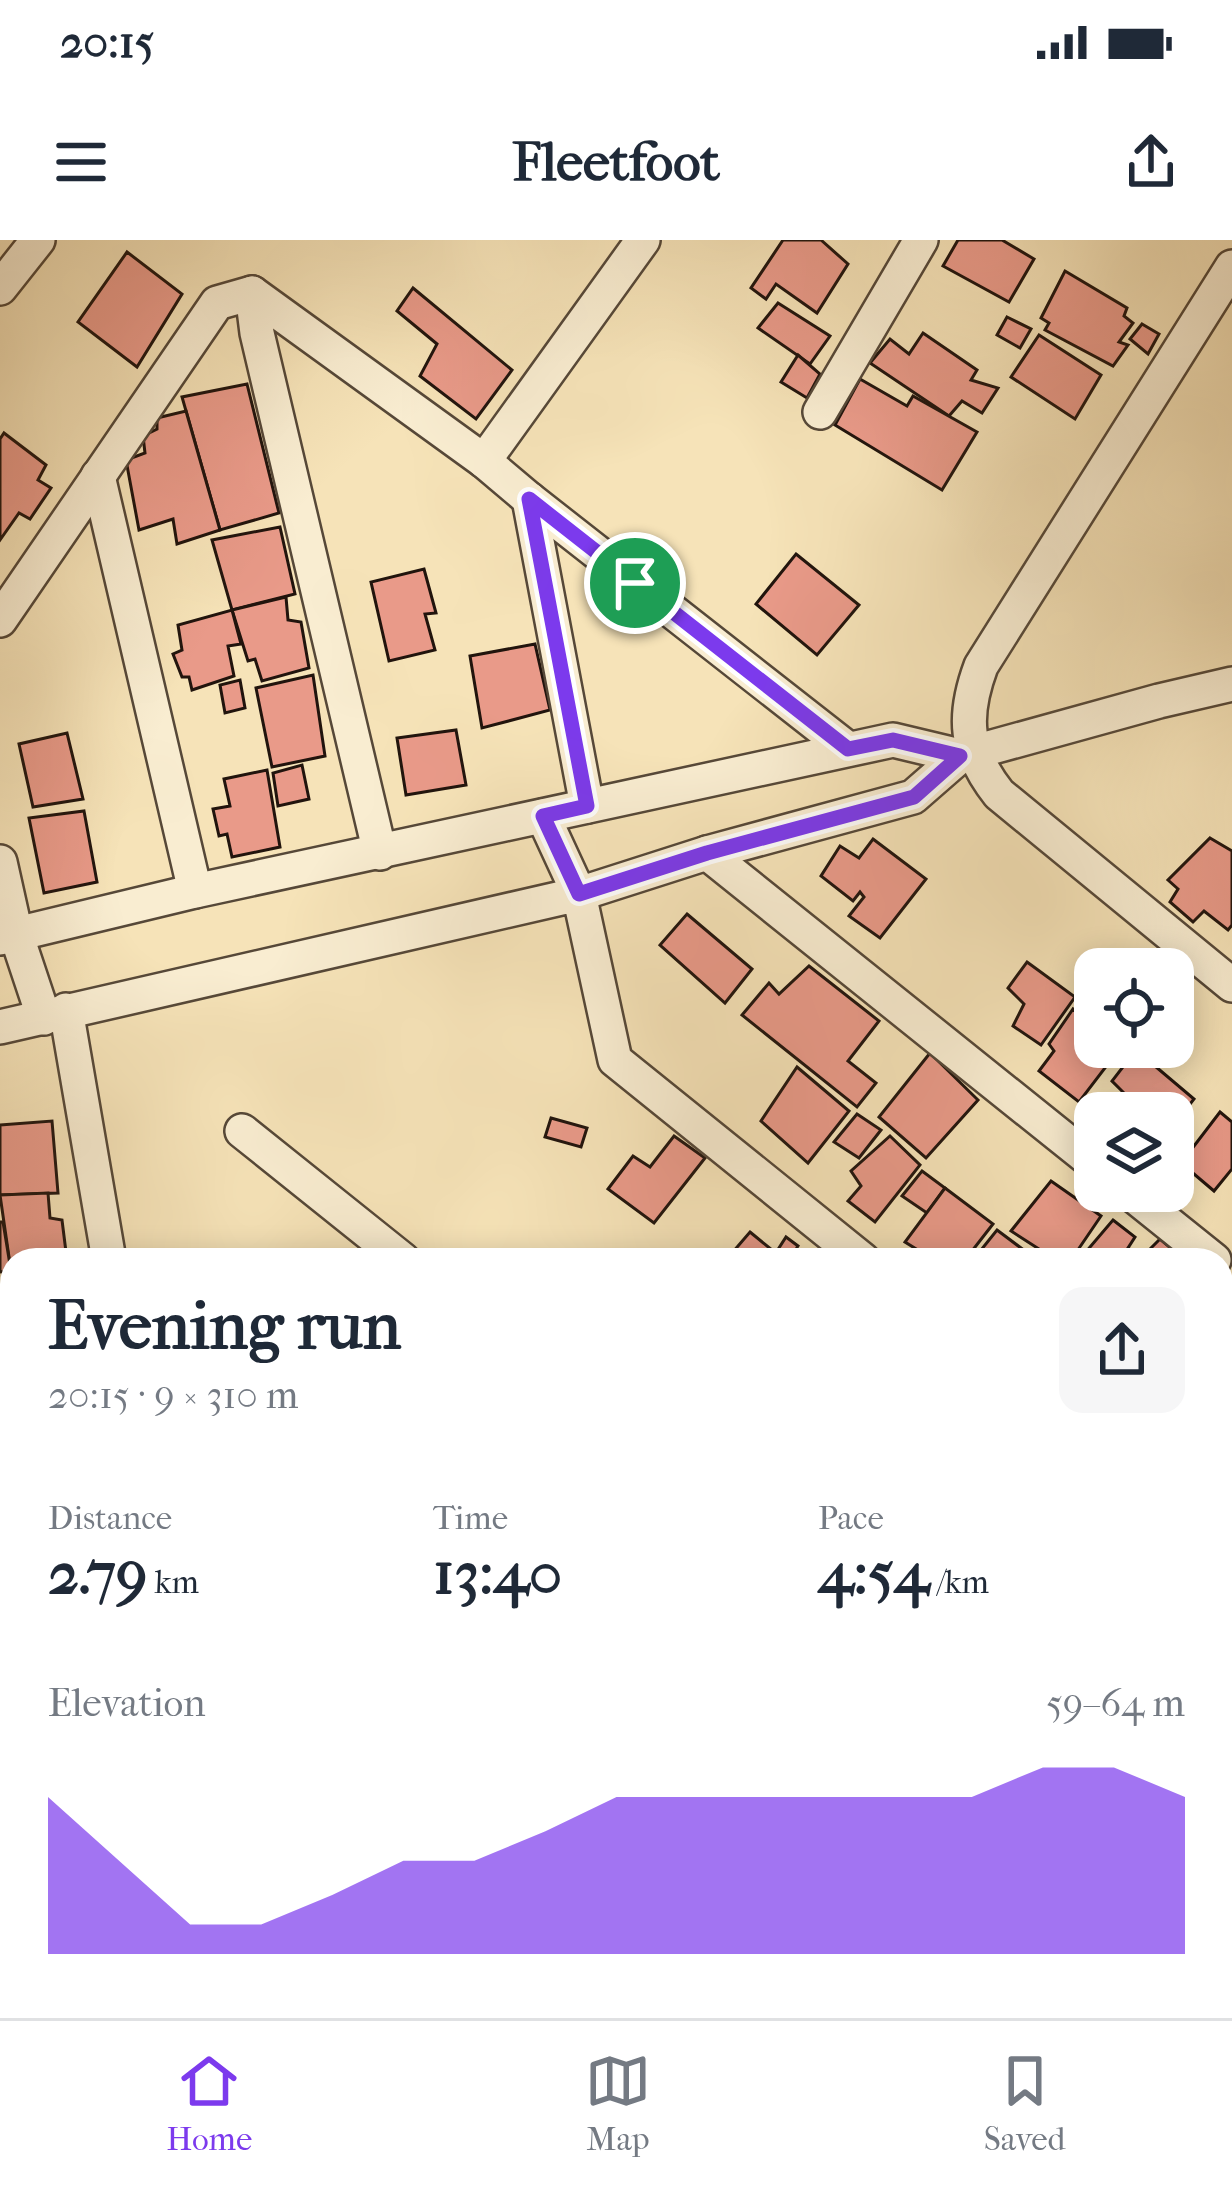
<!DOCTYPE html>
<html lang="en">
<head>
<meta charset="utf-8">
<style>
  :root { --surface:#fff; --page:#f6f6f7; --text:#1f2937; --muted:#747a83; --line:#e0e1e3; --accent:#7c3aed }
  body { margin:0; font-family:"IM FELL French Canon",serif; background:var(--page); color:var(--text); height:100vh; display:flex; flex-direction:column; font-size:45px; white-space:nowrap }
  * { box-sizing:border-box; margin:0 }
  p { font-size:39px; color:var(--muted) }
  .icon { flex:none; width:66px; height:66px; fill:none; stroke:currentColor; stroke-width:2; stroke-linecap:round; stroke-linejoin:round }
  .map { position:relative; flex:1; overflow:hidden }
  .sheet { position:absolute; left:0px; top:1008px; width:1233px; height:771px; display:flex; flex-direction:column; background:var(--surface); border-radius:36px 36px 0 0; box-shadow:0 6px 30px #0003 }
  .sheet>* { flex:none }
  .controls { position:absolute; left:1074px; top:708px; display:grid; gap:24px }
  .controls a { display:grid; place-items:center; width:120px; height:120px; border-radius:24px; background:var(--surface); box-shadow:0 6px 30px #0003; font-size:60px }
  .pin { position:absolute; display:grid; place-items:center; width:102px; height:102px; color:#fff; margin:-51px; border:6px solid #fff; border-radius:50%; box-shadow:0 3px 12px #0007 }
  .round { display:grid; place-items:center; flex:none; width:126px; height:126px; border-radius:24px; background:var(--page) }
  .summary { display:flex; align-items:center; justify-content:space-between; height:204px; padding:0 48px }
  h1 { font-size:66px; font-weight:800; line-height:90px }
  .metrics { display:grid; grid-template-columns:repeat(3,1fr); gap:18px; height:204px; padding:12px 48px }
  .metrics div { display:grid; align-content:center }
  .metrics b { font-size:60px; font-weight:800 }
  .metrics small { font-size:33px; font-weight:400 }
  .metrics p { font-size:33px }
  .chart { height:336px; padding:24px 48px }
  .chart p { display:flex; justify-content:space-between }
  .chart svg { width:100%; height:216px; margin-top:12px; fill:var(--accent); opacity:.7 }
  .status { display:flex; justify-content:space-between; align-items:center; height:84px; padding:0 60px; background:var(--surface); direction:ltr }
  .status svg { height:33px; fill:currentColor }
  header { display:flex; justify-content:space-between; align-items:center; height:156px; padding:0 48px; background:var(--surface); font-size:54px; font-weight:800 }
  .menu { display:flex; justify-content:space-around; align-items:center; height:168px; border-top:3px solid var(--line); background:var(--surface); font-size:33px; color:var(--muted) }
  .menu a { display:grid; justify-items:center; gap:6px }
  .menu .selected { color:var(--accent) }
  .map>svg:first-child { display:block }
  .building { fill:#e99a89; stroke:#21140d; stroke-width:3 }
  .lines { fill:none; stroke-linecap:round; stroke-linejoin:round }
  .minor-casing { stroke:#564838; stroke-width:38 }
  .minor { stroke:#f9edd1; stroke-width:33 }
  .route-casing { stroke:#fff; stroke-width:24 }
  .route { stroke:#7c3aed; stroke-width:15 }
</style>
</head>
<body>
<div class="status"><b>20:15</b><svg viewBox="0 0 49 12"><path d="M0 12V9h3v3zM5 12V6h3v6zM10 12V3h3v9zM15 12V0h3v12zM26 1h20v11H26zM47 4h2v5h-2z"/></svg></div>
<header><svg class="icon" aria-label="menu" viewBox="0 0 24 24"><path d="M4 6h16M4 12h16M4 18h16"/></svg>Fleetfoot<svg class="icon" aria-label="share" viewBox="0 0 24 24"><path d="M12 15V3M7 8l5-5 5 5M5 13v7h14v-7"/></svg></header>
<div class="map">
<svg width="1232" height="1778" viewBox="0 0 1232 1778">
  <rect width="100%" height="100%" fill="#f6e3b8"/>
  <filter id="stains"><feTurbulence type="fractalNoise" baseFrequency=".00167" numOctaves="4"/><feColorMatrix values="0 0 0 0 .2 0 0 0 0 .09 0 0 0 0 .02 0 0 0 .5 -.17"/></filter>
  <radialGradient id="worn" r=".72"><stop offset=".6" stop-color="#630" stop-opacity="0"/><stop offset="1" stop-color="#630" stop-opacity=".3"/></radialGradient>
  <!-- building -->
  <g class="building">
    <path d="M783 0H821L848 24 817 73 776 44 766 59 751 48Z"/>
    <path d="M958 0H1002L1034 19 1009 62 943 26Z"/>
    <path d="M127 12 182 54 137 127 78 82Z"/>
    <path d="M1065 31 1127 68 1124 76 1133 83 1119 102 1128 105 1113 126 1045 90 1049 83 1041 78Z"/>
    <path d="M413 48 512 130 476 179 420 136 437 104 397 71Z"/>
    <path d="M778 63 830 96 810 124 758 88Z"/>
    <path d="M1007 77 1031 89 1020 108 997 95Z"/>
    <path d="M1142 84 1159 94 1148 114 1130 99Z"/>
    <path d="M923 93 977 130 971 140 998 148 982 173 962 161 949 176 870 123 890 99 909 114Z"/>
    <path d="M1039 95 1101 135 1075 179 1011 137Z"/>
    <path d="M798 115 820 134 807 158 781 142Z"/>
    <path d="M860 139 907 166 913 156 977 192 942 250 835 185Z"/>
    <path d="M247 144 279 273 220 290 182 157Z"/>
    <path d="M186 171 220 290 177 304 173 279 139 290 126 220 145 213 143 196 157 189V178Z"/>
    <path d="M4 193 46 225 38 240 51 248 30 279 19 273 0 300V199Z"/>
    <path d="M280 287 295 354 232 370 212 300Z"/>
    <path d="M796 314 859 365 817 415 756 364Z"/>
    <path d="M424 329 436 373 425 374 435 410 389 421 371 342Z"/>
    <path d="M286 357 288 380 301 382 309 428 262 441 255 419 248 421 232 370Z"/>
    <path d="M232 370 241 404 228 406 234 436 192 450 189 437H182L173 414 182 410 178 385Z"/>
    <path d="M535 404 550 470 482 488 470 416Z"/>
    <path d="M313 435 325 516 272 527 256 448Z"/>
    <path d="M240 440 245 468 225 473 220 445Z"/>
    <path d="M456 490 466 545 406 555 397 498Z"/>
    <path d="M67 493 83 559 33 567 19 504Z"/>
    <path d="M302 525 309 559 278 566 273 533Z"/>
    <path d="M267 530 280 607 232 617 227 594 219 596 213 569 230 566 224 539Z"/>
    <path d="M84 571 97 642 44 653 29 578Z"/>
    <path d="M1210 598 1232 611V685L1228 690 1204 671 1193 682 1170 662 1178 649 1168 640Z"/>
    <path d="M873 599 926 639 880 698 849 676 864 657 860 652 853 661 821 636 840 606 859 618Z"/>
    <path d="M687 674 752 729 725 763 660 705Z"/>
    <path d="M1027 722 1075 757 1041 805 1013 786 1024 764 1008 748Z"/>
    <path d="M809 726 879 781 848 821 876 843 857 867 742 775 769 743 779 754Z"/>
    <path d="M1073 769 1095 786V807H1121L1079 862 1039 831 1054 811 1049 804Z"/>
    <path d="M1136 810 1194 859 1173 886V873H1110L1125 854 1112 841Z"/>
    <path d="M930 813 978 860 926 918 879 877Z"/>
    <path d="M797 827 849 871 808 923 761 881Z"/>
    <path d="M1220 872 1232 882V929L1214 951 1181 923Z"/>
    <path d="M857 874 881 890 859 918 834 902Z"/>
    <path d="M551 878 587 888 581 907 545 897Z"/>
    <path d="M52 881 58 953 0 955V885Z"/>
    <path d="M674 896 705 918 654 983 608 949 633 916 650 927Z"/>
    <path d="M890 896 920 925 875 982 848 961 861 946 851 931Z"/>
    <path d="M922 931 945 948 927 973 902 956Z"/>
    <path d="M1051 941 1101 976 1071 1020H1056L1011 991Z"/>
    <path d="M945 948 993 984 965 1020H934L905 1002Z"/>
    <path d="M48 953 50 978 62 980 67 1020H12L11 1031 0 955Z"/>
    <path d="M1113 980 1135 997 1128 1008 1141 1018 1160 999 1185 1020H1079Z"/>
    <path d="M0 982H3L11 1031 0 1032Z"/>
    <path d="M997 990 1037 1020H973Z"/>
    <path d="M750 992 772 1010 763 1020H726Z"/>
    <path d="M786 997 798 1006 790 1019 777 1011Z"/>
    <path d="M12 1059V1112H0V1060Z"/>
    <path d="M4 1118 12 1151V1185H7L12 1209 0 1212V1119Z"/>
    <path d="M1232 1134V1166L1221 1157V1146Z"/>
  </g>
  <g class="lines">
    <defs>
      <g id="minor">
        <path d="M1232 27 981 426C962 477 965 511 999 554L1232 745"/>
        <path d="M0 48 38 0"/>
        <path d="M252 53 257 93 380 613"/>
        <path d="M820 172 921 0"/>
        <path d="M484 221 643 0"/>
        <path d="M98 236 195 651"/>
        <path d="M529 259 587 566"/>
        <path d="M0 380 217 63 252 53 484 221 529 259 848 509"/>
        <path d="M543 576 579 654 707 613 913 557 960 516 1159 461 1232 444"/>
        <path d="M707 613 1095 924"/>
        <path d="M0 622 16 694 44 778"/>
        <path d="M0 698 195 651 893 500 960 516"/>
        <path d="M66 770 109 1020"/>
        <path d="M0 787 579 654 615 820 863 1020"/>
        <path d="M242 891 403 1020"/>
        <path d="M1128 951 1214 1020"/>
        <path d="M1221 1308 1225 1311 1232 1303"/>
        <path d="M0 1436 12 1445"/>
        <path d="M402 1778 410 1767"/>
      </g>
    </defs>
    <!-- minor casing -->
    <use href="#minor" class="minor-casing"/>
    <!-- minor -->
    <use href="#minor" class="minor"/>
  </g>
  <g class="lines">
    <defs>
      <path id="route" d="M529 259 848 509 893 500 960 516 914 557 707 613 579 654 543 576 587 566Z"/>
    </defs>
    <!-- route casing -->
    <use href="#route" class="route-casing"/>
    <!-- route -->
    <use href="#route" class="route"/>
  </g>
  <rect width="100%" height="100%" filter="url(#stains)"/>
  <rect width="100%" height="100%" fill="url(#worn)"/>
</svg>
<div class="controls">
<a><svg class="icon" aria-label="locate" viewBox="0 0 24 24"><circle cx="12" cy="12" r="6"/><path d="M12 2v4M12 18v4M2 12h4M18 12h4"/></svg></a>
<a><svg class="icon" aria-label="layers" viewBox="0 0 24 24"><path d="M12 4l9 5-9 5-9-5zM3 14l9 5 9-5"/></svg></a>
</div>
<div class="pin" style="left:635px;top:343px;background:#1e9e55"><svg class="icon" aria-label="arrive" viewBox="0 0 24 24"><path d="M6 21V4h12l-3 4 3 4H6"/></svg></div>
<section class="sheet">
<div class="summary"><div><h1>Evening run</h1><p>20:15 · 9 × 310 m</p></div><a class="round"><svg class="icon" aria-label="share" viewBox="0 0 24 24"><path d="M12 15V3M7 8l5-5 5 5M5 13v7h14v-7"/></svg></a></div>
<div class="metrics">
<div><p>Distance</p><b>2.79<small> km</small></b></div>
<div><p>Time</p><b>13:40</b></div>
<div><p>Pace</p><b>4:54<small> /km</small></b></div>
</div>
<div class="chart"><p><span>Elevation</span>59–64 m</p>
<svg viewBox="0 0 160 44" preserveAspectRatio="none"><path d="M0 44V12L10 25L20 38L30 38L40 32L50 25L60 25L70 19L80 12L90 12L100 12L110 12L120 12L130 12L140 6L150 6L160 12V44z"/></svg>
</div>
</section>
</div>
<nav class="menu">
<a class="selected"><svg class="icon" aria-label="home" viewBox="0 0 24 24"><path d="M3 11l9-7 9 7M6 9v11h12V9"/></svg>Home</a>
<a><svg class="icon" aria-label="map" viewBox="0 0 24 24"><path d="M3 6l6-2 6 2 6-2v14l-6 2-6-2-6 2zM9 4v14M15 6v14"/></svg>Map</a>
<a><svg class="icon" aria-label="saved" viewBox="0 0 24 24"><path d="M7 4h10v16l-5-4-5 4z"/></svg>Saved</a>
</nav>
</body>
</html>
